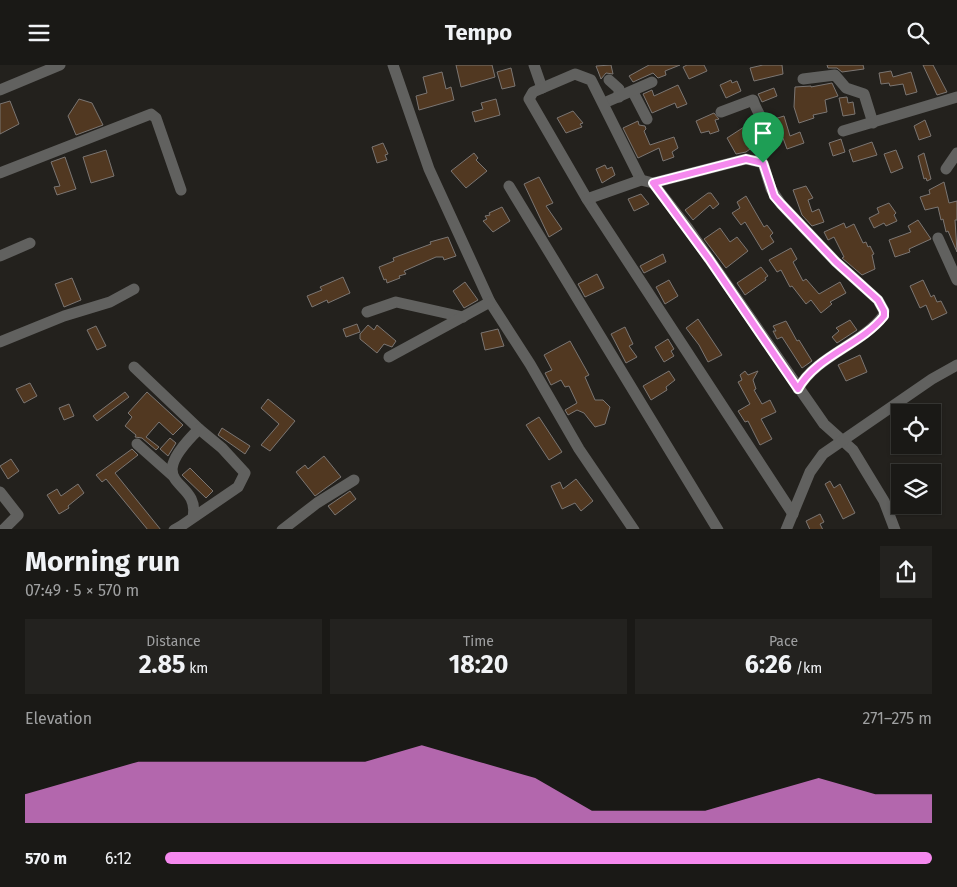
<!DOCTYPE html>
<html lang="en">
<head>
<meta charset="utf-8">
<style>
  :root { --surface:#1a1916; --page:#23221f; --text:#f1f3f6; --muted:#9fa0a1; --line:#383835; --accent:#f589ee }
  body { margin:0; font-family:"Fira Sans",sans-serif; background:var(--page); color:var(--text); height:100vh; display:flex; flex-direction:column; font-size:19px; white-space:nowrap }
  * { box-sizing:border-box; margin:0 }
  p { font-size:16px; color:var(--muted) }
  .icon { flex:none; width:28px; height:28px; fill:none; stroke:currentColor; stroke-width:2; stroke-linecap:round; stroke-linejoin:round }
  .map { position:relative; height:464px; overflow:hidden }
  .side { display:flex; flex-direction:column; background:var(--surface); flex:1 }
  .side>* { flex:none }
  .buttons { position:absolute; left:891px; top:339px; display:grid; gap:10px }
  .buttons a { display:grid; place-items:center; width:50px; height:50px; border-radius:0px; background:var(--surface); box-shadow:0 1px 4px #0004,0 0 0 1px var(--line); font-size:25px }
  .pin { position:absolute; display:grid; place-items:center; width:42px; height:42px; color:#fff; margin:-51px -21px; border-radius:50% 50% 50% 0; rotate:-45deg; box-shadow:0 0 5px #0007 }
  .pin .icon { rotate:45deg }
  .round { display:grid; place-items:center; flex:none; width:52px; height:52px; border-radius:0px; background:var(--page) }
  .overview { display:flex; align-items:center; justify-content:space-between; height:85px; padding:0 25px }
  h1 { font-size:28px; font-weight:700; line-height:38px }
  .stats { display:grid; grid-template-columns:repeat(3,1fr); gap:8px; height:85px; padding:5px 25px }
  .stats div { display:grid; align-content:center; border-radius:0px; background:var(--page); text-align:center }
  .stats b { font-size:25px; font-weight:700 }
  .stats small { font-size:14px; font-weight:400 }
  .stats p { font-size:14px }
  .chart { height:140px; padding:10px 25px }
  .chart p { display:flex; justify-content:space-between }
  .chart svg { width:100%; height:90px; margin-top:5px; fill:var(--accent); opacity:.7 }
  ul { padding:0 25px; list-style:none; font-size:16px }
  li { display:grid; grid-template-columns:80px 60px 1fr; align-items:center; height:38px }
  li i { height:12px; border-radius:6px; background:var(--accent) }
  header { display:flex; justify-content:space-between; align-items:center; height:65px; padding:0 25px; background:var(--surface); font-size:22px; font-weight:700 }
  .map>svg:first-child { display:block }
  .building { fill:#513821; stroke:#7b7673 }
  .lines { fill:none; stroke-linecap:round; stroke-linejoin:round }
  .minor { stroke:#61615f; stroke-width:11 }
  .route-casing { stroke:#fff; stroke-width:10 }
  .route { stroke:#f589ee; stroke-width:6 }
</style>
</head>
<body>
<header><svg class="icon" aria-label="menu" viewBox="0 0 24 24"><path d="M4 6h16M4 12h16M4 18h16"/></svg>Tempo<svg class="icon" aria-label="search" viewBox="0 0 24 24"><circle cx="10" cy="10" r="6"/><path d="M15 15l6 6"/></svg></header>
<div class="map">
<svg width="957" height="465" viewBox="0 0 957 465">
  <rect width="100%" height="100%" fill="#23211d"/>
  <!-- building -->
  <g class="building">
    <path d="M456 0H492L495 12 461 22Z"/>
    <path d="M611 0 613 9 606 8 601 14 596 1Z"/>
    <path d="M649 0H680L665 6 666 10 658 13 653 8 633 17 629 11Z"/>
    <path d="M687 0H704L707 6 689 14 683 2Z"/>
    <path d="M763 0H782L783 9 754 16 750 3Z"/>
    <path d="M827 0H863L864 4 842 7 837 3H828Z"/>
    <path d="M923 0H933L947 27 937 30Z"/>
    <path d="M511 3 515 21 502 24 497 7Z"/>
    <path d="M891 6 893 12 911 7 917 27 906 30 903 19 890 21 889 18 881 19 879 8Z"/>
    <path d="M442 7 446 24 451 22 454 35 419 45 416 31 427 28 423 12Z"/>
    <path d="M731 15 732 18 737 16 741 26 726 33 720 20Z"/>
    <path d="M832 18 838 31 825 35 827 47 813 50 814 53 799 58 794 42 795 22 811 21V22Z"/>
    <path d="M678 20 687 39 677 43 675 38 652 48 643 29 652 25 654 31Z"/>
    <path d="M774 23 777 31 762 37 758 29Z"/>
    <path d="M847 32 848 38 853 37 855 49 843 51 839 33Z"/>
    <path d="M79 34 92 38 103 60 76 70 68 51Z"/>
    <path d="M496 34 500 50 475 57 472 47 483 44 481 38Z"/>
    <path d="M10 36 19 59 0 69V39Z"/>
    <path d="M573 46 583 58 580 59 582 62 566 68 557 53Z"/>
    <path d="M714 48 719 54 715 55 719 66 710 69 709 66 701 68 696 56Z"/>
    <path d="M784 51 790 71 800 67 804 78 787 84 783 73 777 75 771 55Z"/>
    <path d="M925 55 931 71 919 75 914 61Z"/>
    <path d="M638 56 639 60 645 61 646 64 644 66 650 80 674 72 678 83 672 87 674 92 663 96 659 83 638 93 623 63Z"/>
    <path d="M744 62 754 81 746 87 736 89 727 73Z"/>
    <path d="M841 74 845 87 833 91 829 78Z"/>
    <path d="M872 77 877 90 853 97 849 85Z"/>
    <path d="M383 78 388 89 385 90 387 95 377 98 372 82Z"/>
    <path d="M106 85 114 111 91 118 83 92Z"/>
    <path d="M896 85 903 103 891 108 884 89Z"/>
    <path d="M474 88 478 93 476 95 487 106 466 123 451 106Z"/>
    <path d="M924 88 931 114 927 116 926 113 924 114 918 91Z"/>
    <path d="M65 92 76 124 57 130 54 122 60 121 51 97Z"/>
    <path d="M605 100 607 104 612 102 615 110 602 118 596 104Z"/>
    <path d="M539 112 553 138 546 141 562 164 549 172 524 119Z"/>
    <path d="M944 117 949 138 957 136V155H955L957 187 948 166 946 167 943 154 941 155 938 142 925 145 920 132 930 129 929 125Z"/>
    <path d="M806 121 813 133 808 135 812 147 819 144 824 157 812 161 802 150 793 125Z"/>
    <path d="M708 128H711L719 139 713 144 710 140 693 155 685 145Z"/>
    <path d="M641 129 649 139 634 146 628 134Z"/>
    <path d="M746 131 764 162 767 160 773 168 770 171 774 177 762 185 745 157 741 160 732 148 740 143 737 137Z"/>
    <path d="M889 138 896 148 894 150 897 156 886 161 884 158 874 163 869 153 879 148 877 143Z"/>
    <path d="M502 142 510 156 493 167 483 156 487 154 485 151 490 150 489 148Z"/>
    <path d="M918 155 931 174 909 184 910 187 895 192 889 175 911 167 908 161Z"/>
    <path d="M844 158 846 163 854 159 863 178 866 177 868 182 870 181 874 189 872 190 875 204 862 210 842 193 844 192 834 172 828 175 824 167Z"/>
    <path d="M720 163 730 177 737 172 748 186 726 203 704 174Z"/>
    <path d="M448 172 456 191 444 195 443 192H436L404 206 406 209 399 211 400 213 387 218 386 214 384 215 379 202 394 196 393 193 431 179 430 177Z"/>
    <path d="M791 183 797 194 793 197 803 216 806 214 819 229 840 217 846 228 830 237 832 239 821 248 811 235 806 239 792 221 790 222 781 205 777 207 769 195Z"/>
    <path d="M663 189 666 197 644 208 640 201Z"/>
    <path d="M761 202 768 211 765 213 766 215 745 230 737 218Z"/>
    <path d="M597 209 604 223 585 232 578 219Z"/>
    <path d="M343 212 350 228 328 238 327 235 312 242 307 231 322 225 320 222Z"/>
    <path d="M72 213 81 235 64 242 55 219Z"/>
    <path d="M669 215 678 231 665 239 656 222Z"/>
    <path d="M923 215 931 232 934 230 937 237 941 236 947 248 932 255 926 240 920 243 910 221Z"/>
    <path d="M465 217 478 235 464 243 453 226Z"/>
    <path d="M698 254 722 290 708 297 699 280 686 263Z"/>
    <path d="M850 255 857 265 837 278 832 272 839 266 836 263Z"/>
    <path d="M786 256 797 276 799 275 812 296 802 303 782 272 777 274 773 266H776L773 261Z"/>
    <path d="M357 259 360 267 346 272 343 264Z"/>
    <path d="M368 260 374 265 377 260 396 276 392 282 384 279 377 288 360 274V269Z"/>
    <path d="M96 261 106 281 97 285 87 265Z"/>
    <path d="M625 262 633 279 629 281 637 292 626 298 611 269Z"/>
    <path d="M498 264 504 281 485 285 481 268Z"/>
    <path d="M668 274 674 284 671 286 674 291 664 297 655 282Z"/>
    <path d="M570 276 589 310 585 312 595 335H603L610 342 605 359 595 362 584 348 577 345 568 350 565 345 577 338 569 321 565 322 561 315 551 320 545 308 552 305 544 290Z"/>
    <path d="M860 290 867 307 846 316 838 300Z"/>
    <path d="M669 306 675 315 666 322 667 325 651 335 643 321Z"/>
    <path d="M745 306 748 310 758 306 753 315 756 324 754 325 762 339 770 335 776 347 761 354 772 374 760 380 748 356 745 357 738 346 750 339 738 317 742 315 740 310Z"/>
    <path d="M30 318 37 331 24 338 16 324Z"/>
    <path d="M125 327 129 332 97 356 93 351Z"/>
    <path d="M147 327 183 360 173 370 159 357 146 372 159 382 156 385 142 373 135 372 136 370 125 361 132 352 128 348Z"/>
    <path d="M268 334 295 356 270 386 261 380 279 359 261 343Z"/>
    <path d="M69 339 74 351 64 355 59 343Z"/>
    <path d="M539 352 562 387 549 395 526 360Z"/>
    <path d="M222 363 250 381 245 389 218 370Z"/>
    <path d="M170 373 176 378 168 391 160 384Z"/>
    <path d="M132 384 138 390 115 408 161 465H148L106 414 102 417 96 410Z"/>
    <path d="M324 391 341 412 315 431 296 407 305 400 308 404Z"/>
    <path d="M11 394 19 406 8 414 0 401Z"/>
    <path d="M190 403 213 426 206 433 182 410Z"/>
    <path d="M576 414 593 436 581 446 575 438 562 444 551 421 560 417 563 424Z"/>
    <path d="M830 416 834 423 840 419 855 448 843 454 825 419Z"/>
    <path d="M78 419 84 428 68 441 69 443 59 449 47 430 57 424 61 431Z"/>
    <path d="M350 426 356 434 335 450 328 441Z"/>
    <path d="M820 449 824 457 820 459 823 465H810L806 456Z"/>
  </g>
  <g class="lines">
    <!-- minor -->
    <g class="minor">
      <path d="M393 0 429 104 490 237 530 299 579 384 634 465"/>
      <path d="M534 0 542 23"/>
      <path d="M803 14 835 10 846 23 864 29 873 58"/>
      <path d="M609 15 619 24V32"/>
      <path d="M0 25 60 0"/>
      <path d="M633 27 647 54"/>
      <path d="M604 38 652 17"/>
      <path d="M721 47 753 35C760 58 784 75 758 95"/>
      <path d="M843 66 957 32"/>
      <path d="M946 104 957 88"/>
      <path d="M0 108 151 49 156 53 181 125"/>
      <path d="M641 115 591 15 575 9 533 27 529 34 587 134 793 449"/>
      <path d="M653 118 687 162 824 359 853 385 884 436 895 465"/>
      <path d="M509 121 718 465"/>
      <path d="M587 134 641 115 653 118 746 94 763 98 771 124 781 139 836 197 878 235 884 246 883 251C861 280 816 291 798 324"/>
      <path d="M938 173 957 215"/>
      <path d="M0 191 30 178"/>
      <path d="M367 247 396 237 463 252"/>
      <path d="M0 277 64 251 110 237 134 224"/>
      <path d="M389 292 490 237"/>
      <path d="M134 302 199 364"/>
      <path d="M137 379 173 411"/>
      <path d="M0 427 18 450 3 465"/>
      <path d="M174 465 181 461 238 422 245 408 222 383 199 364C138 424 201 412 193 452"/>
      <path d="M282 465 317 438 354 415"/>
      <path d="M786 465 810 407 823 389 932 314 957 300"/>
    </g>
  </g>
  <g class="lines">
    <defs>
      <path id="route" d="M746 94 763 98 774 131 781 139 836 197 878 235 884 246V251C861 280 816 291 798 324L709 194 653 118Z"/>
    </defs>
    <!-- route casing -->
    <use href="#route" class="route-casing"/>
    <!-- route -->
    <use href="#route" class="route"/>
  </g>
</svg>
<div class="buttons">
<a><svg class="icon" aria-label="locate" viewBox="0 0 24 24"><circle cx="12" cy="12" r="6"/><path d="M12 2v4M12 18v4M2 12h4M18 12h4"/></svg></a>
<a><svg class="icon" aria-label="layers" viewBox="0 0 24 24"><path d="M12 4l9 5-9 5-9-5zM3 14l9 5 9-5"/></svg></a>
</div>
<div class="pin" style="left:763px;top:98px;background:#1e9e55"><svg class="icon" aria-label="arrive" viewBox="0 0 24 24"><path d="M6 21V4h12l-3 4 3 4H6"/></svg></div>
</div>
<section class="side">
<div class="overview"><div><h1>Morning run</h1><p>07:49 · 5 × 570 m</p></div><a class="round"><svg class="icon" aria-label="share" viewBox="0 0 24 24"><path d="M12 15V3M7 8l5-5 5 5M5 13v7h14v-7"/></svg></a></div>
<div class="stats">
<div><p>Distance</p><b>2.85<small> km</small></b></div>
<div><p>Time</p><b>18:20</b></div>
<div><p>Pace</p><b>6:26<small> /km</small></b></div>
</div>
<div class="chart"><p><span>Elevation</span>271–275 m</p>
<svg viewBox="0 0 160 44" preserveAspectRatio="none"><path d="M0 44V30L10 22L20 14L30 14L40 14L50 14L60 14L70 6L80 14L90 22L100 38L110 38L120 38L130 30L140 22L150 30L160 30V44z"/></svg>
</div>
<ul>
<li><b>570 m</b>6:12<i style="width:100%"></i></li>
</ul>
</section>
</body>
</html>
